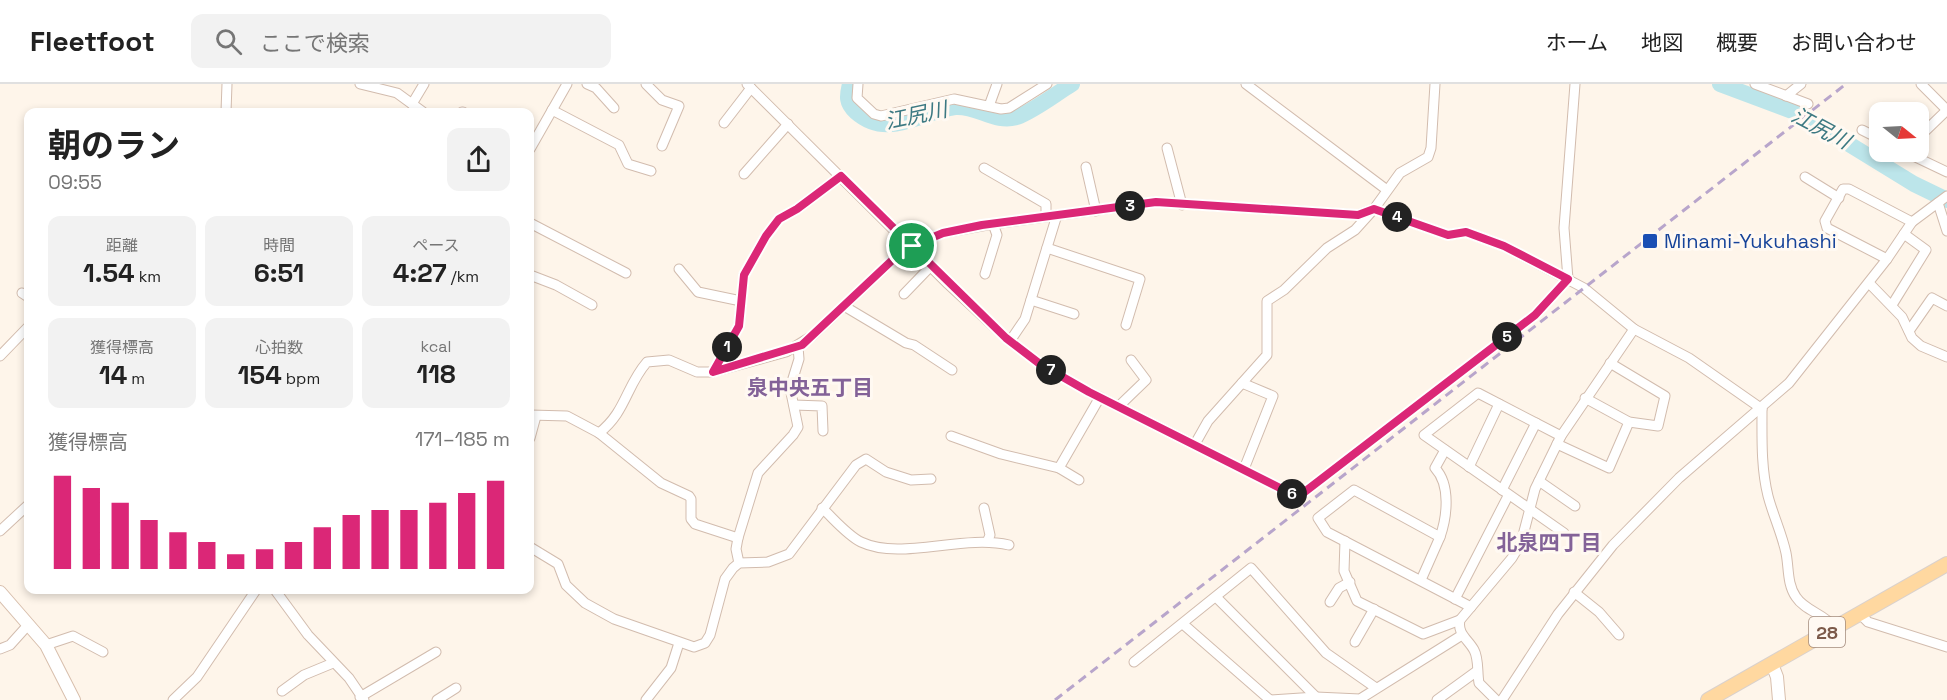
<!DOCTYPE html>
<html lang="ja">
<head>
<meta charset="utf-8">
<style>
  :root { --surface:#fff; --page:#f2f2f2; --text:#222; --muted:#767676; --line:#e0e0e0; --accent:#db2777 }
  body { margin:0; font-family:"Space Grotesk","Noto Sans JP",sans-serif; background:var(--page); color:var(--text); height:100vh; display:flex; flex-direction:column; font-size:22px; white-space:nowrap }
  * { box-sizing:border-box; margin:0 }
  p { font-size:20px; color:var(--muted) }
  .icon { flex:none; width:33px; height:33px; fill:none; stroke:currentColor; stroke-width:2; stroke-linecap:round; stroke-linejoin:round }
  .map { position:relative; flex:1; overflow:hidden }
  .panel { position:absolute; left:24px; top:24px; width:510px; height:486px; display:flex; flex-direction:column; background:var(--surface); border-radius:12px; box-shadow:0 3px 9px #0003 }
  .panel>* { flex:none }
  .needle { width:39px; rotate:108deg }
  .fabs { position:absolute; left:1869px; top:18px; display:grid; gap:12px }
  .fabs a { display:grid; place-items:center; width:60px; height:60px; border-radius:12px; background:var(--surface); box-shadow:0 3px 9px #0003; font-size:30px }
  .pin { position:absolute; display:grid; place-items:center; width:51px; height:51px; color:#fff; margin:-26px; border:3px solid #fff; border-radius:50%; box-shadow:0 2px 6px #0007 }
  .km { position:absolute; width:30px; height:30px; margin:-15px; border-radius:50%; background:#222; color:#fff; font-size:16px; line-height:30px; text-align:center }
  .round { display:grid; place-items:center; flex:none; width:63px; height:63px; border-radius:12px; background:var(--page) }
  .summary { display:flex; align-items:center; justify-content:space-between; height:102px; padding:0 24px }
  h1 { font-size:33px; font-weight:700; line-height:45px }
  .stats { display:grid; grid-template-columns:repeat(3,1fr); gap:9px; height:102px; padding:6px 24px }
  .stats div { display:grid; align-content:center; border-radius:12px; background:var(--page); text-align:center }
  .stats b { font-size:26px; font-weight:700 }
  .stats small { font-size:16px; font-weight:400 }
  .stats p { font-size:16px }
  .chart { height:168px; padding:12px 24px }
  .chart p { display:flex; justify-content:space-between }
  .chart svg { width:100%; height:108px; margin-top:6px; stroke:var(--accent); stroke-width:6 }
  header { display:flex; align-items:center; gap:36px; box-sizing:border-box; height:84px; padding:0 30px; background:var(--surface); border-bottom:2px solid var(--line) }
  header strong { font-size:28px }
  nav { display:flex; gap:33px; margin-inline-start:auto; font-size:21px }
  .search { width:420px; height:54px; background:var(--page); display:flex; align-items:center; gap:15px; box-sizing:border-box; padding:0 21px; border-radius:12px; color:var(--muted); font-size:22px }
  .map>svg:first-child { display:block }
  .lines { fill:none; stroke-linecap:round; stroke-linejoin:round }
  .river { stroke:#bce5ea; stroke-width:16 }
  .street-casing { stroke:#d2bcae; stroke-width:11 }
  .secondary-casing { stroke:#d8bfad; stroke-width:14 }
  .primary-casing { stroke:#dad1cc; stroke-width:16 }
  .street { stroke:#fff; stroke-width:9 }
  .secondary { stroke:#fff; stroke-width:12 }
  .primary { stroke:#ffd8a0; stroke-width:14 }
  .rail { stroke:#b8a5cb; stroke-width:3; stroke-dasharray:9 6; stroke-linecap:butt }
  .route-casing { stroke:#fff; stroke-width:12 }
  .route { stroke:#db2777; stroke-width:8 }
  .transit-dot { fill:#1a4fb4; stroke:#fff9f2; stroke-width:2 }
  .labels { text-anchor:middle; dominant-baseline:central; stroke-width:6; stroke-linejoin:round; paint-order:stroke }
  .shield { fill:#fff9f2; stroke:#a38a7c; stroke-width:1.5 }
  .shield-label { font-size:18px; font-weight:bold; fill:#7c5a4a }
  .transit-label { font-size:20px; fill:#164399; stroke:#fff9f2; text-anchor:start }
  .water-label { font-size:21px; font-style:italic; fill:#3c7982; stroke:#fff9f2 }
  .neighbourhood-label { font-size:21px; font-weight:bold; fill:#836298; stroke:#fff9f2 }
</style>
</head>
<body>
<header>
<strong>Fleetfoot</strong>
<div class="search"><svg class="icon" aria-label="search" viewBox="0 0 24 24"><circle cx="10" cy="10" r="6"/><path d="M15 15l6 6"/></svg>ここで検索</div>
<nav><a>ホーム</a><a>地図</a><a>概要</a><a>お問い合わせ</a></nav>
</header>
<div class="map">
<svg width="1947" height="616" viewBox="0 0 1947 616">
  <rect width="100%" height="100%" fill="#fef5ea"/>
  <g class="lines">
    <!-- river -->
    <g class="river">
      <path d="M850 0C847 12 846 19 856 28 888 56 920 28 955 23 977 21 995 40 1017 33 1034 27 1057 9 1072 0"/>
      <path d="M1720 0 1800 30 1914 100 1947 116"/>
    </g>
    <defs>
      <g id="street">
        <path d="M360 0 397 9 423 28"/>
        <path d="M587 0 596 4 614 24"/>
        <path d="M646 0 662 16 679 22 662 62"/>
        <path d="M747 0 948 200 1006 254 1040 280 1089 308 1298 413 1535 231 1568 195"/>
        <path d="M858 0 857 14 874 30 881 32 954 15 1001 25 1009 24 1047 0"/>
        <path d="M1246 0 1387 106"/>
        <path d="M1755 0 1808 20"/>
        <path d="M1921 0 1947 26"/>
        <path d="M1786 12 1801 0"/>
        <path d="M412 20 424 0"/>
        <path d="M989 22 997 0"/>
        <path d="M552 26 619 61 628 80 651 87"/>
        <path d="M226 28 227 0"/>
        <path d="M462 28H463"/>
        <path d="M724 39 751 4"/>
        <path d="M1862 46 1880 55"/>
        <path d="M1918 54 1947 26"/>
        <path d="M1167 64 1182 121"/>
        <path d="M530 65 567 0"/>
        <path d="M1905 68 1947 88"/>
        <path d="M1086 83 1096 127"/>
        <path d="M984 84 1046 120V132"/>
        <path d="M744 90 788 40"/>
        <path d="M1805 93 1839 114"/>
        <path d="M1938 119 1947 147"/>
        <path d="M530 139 626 189"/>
        <path d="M1047 164 1140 195 1126 241"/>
        <path d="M1887 175 1827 144 1825 137 1843 105H1849L1912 138"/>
        <path d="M679 185 698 208 741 217"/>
        <path d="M985 190 997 151 993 140"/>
        <path d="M530 191 556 201 592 221"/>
        <path d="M1568 195 1564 144 1575 0"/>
        <path d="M1869 199 1902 233 1912 254 1921 262 1947 273"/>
        <path d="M22 209 28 213"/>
        <path d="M904 210 931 182"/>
        <path d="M1031 216 1074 230"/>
        <path d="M1892 221 1926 166 1904 150"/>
        <path d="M844 222 906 259 914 261 952 286"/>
        <path d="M1909 247 1932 214 1947 222"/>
        <path d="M1010 257 1025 235 1057 131"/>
        <path d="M0 272 28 243"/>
        <path d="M713 288 739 242 744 191 766 152 779 135 797 125 841 92"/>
        <path d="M1242 299 1273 312 1244 385"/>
        <path d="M1585 314 1629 338 1658 342 1665 312 1610 279"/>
        <path d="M794 321 822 322 823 347"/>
        <path d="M1119 322 1146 296 1131 276"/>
        <path d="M1762 325C1762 354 1761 384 1768 412 1773 431 1782 450 1786 469 1789 484 1787 500 1796 513 1805 527 1825 530 1835 544"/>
        <path d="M530 331 567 332 599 349 661 399 689 412 691 415V435L695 440 738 454"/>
        <path d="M599 349C626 328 626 302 647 278L669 276 697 288H713L786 268 812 252 902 167 943 149 993 140 1156 118 1358 131 1374 125 1448 151 1466 148 1504 162 1584 204 1634 245 1689 274 1762 325"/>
        <path d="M951 352 1001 370 1059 384"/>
        <path d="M1561 352 1478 309 1424 351 1564 449"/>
        <path d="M530 354 536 332"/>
        <path d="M1195 360 1208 337 1267 271V217L1284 206 1327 164 1355 146 1374 125 1400 89 1428 73 1431 64 1435 0"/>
        <path d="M1557 360 1609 384 1629 338"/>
        <path d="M1445 366 1435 384C1451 401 1447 433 1440 453L1354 406 1318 434 1327 448 1471 523"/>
        <path d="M1469 383 1499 320"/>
        <path d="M1079 396 1059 384 1100 313"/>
        <path d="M1539 397 1575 422"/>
        <path d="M1502 406 1536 339"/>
        <path d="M822 424C834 435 847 451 861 458 901 477 962 450 1009 461"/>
        <path d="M984 424 990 451 988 456"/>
        <path d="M0 447 28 421"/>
        <path d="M1345 457 1344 487 1357 517 1423 550 1460 536"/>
        <path d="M530 463 558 480 566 501 585 519 614 535 694 563 705 559 710 551 725 495 733 484 739 479 768 478 789 470 856 381 866 375 886 388 911 396 931 395"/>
        <path d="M739 479 736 465 738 454 758 389 793 351 798 343 790 304 799 275 798 263"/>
        <path d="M1421 496 1440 453"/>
        <path d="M275 506 308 551 349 594 364 616"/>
        <path d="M1574 508 1599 528 1619 551"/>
        <path d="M1216 513 1316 613"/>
        <path d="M1455 515 1508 412"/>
        <path d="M1330 518 1339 504 1350 498"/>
        <path d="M1860 530 1868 538 1947 563"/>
        <path d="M1183 540 1270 616"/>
        <path d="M1355 558 1374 525"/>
        <path d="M46 561 73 552 103 568"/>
        <path d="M0 565 10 561 28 541"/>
        <path d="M1134 578 1251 484 1326 569 1376 604"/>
        <path d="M282 607 304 591 333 579"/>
        <path d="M360 613 436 568"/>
        <path d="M173 616 197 593 256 506"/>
        <path d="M437 616 456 604"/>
        <path d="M646 616 671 584 679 559"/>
        <path d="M1271 616 1316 613 1360 615 1462 551"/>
        <path d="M1437 616 1477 587"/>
        <path d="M1496 616 1479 599C1477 588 1479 575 1474 566 1468 555 1457 550 1460 536L1512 474 1521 459 1535 405 1561 352 1634 245"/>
        <path d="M1502 616 1558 530 1613 461 1679 394 1789 299 1887 175 1912 138 1947 112"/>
      </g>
      <g id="secondary">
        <path d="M0 508 46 561 74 616"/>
        <path d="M1772 580 1777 593 1779 616"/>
      </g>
      <path id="primary" d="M1708 616 1947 480"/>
    </defs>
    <!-- street casing -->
    <use href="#street" class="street-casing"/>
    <!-- secondary casing -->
    <use href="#secondary" class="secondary-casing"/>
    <!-- primary casing -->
    <use href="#primary" class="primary-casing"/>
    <!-- street -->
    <use href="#street" class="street"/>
    <!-- secondary -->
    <use href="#secondary" class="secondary"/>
    <!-- primary -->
    <use href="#primary" class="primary"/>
    <!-- rail -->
    <path class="rail" d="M1055 616 1846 0"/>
  </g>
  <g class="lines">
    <defs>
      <path id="route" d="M912 162 902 167 802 261 713 288 739 242 744 191 766 152 779 135 797 125 841 92 912 162 943 149 982 141 1156 118 1358 131 1374 125 1448 151 1466 148 1504 162 1568 195 1535 231 1298 413 1089 308 1040 280 1006 254 912 162"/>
    </defs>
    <!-- route casing -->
    <use href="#route" class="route-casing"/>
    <!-- route -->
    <use href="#route" class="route"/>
  </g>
  <!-- markers -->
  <rect class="transit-dot" x="1642" y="149" width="16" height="16" rx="3"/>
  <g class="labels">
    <!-- shield labels -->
    <rect class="shield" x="1809" y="533" width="36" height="30" rx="4.5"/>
    <g class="shield-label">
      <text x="1827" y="548">28</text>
    </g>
    <!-- transit labels -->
    <g class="transit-label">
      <text x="1664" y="157">Minami-Yukuhashi</text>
    </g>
    <!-- water labels -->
    <g class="water-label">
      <text transform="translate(916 31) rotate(-12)">江尻川</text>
      <text transform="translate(1821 44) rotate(28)">江尻川</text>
    </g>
    <!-- neighbourhood labels -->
    <g class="neighbourhood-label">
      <text x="810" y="303">泉中央五丁目</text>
      <text x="1549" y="458">北泉四丁目</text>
    </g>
  </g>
</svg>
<div class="fabs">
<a><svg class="needle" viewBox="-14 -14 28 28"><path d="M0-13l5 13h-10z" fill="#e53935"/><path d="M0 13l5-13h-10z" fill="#767676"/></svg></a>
</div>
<div class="pin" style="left:912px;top:162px;background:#1e9e55"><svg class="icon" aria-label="arrive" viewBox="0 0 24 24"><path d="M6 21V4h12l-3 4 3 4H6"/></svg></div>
<b class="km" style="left:727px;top:263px">1</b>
<b class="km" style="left:1130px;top:122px">3</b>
<b class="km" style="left:1397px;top:133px">4</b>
<b class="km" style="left:1507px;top:253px">5</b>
<b class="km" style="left:1292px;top:410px">6</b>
<b class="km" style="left:1051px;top:286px">7</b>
<section class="panel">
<div class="summary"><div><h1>朝のラン</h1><p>09:55</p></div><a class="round"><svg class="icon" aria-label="share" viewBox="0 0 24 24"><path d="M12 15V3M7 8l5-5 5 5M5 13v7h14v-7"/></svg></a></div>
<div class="stats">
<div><p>距離</p><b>1.54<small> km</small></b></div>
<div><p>時間</p><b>6:51</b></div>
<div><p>ペース</p><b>4:27<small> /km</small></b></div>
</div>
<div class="stats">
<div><p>獲得標高</p><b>14<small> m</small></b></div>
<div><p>心拍数</p><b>154<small> bpm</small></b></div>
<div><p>kcal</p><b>118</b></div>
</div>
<div class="chart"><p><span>獲得標高</span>171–185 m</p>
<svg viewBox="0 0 160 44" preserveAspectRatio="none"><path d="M5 44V6M15 44V11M25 44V17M35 44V24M45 44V29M55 44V33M65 44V38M75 44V36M85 44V33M95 44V27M105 44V22M115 44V20M125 44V20M135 44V17M145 44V13M155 44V8"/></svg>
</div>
</section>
</div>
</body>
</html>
